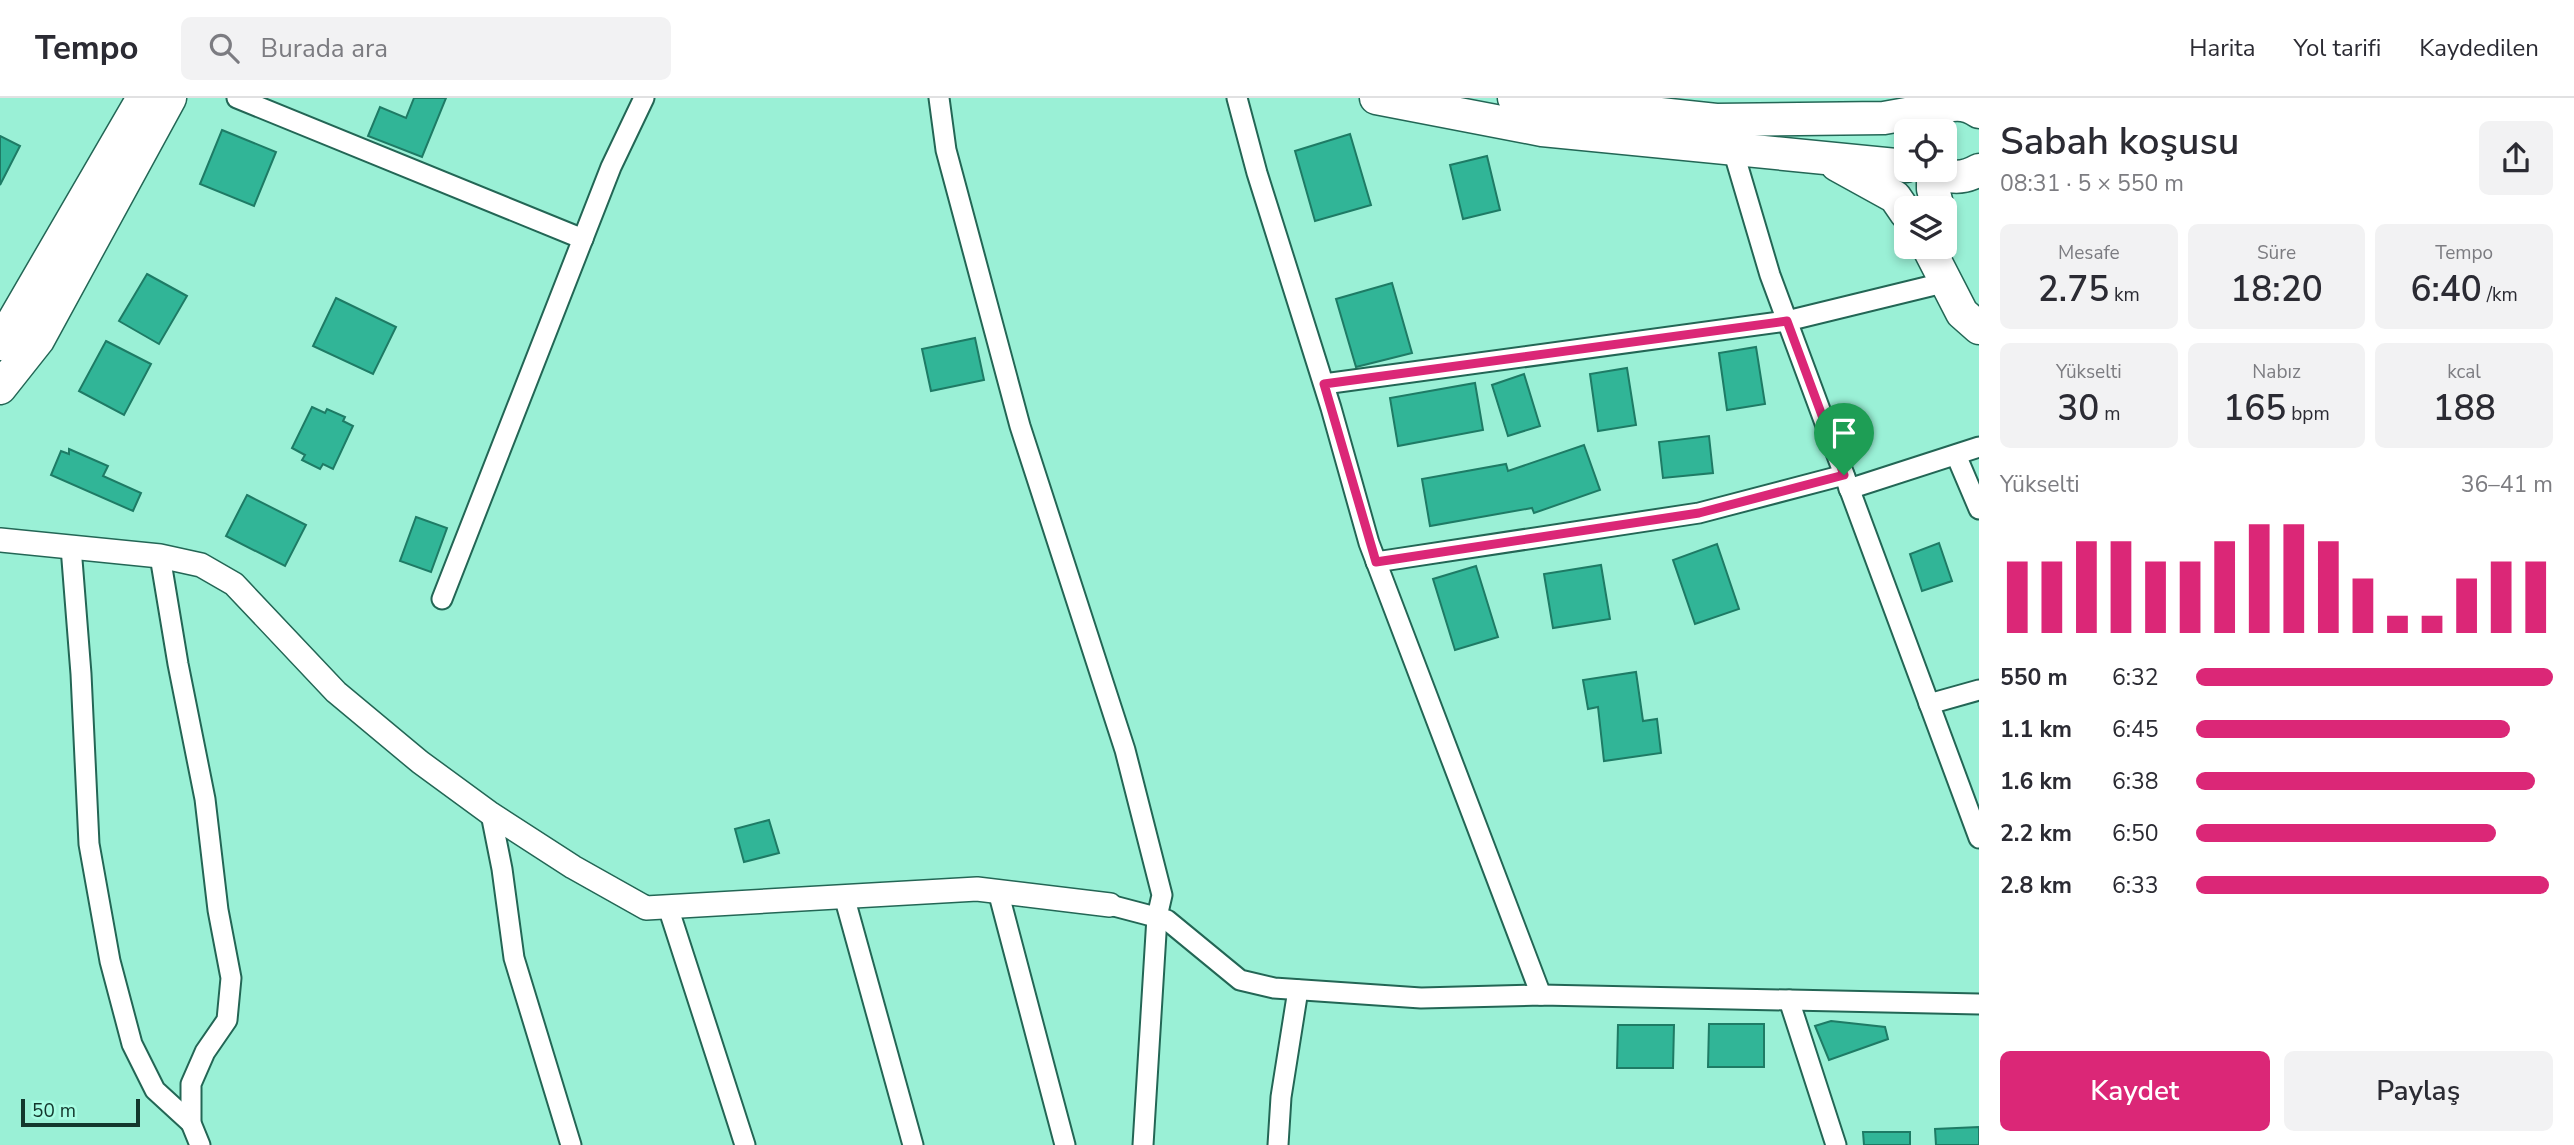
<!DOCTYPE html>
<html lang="tr">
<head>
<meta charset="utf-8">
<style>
  :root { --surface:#fff; --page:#f2f2f3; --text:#2b2b33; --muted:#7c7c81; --line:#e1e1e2; --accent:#db2777 }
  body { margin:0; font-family:"Nunito Sans",sans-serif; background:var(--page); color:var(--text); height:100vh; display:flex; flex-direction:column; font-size:26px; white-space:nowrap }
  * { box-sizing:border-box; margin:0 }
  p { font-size:23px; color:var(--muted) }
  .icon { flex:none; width:38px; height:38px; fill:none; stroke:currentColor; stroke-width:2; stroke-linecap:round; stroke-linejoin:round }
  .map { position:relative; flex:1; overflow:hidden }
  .panel { display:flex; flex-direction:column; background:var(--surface); width:595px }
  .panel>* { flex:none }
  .buttons { position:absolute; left:1894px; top:21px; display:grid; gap:14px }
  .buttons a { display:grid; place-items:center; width:63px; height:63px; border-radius:10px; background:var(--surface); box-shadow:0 4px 10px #0003; font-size:35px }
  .scale { position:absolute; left:21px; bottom:18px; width:119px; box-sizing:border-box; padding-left:7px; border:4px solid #13372d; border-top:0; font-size:19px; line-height:24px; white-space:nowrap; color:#13372d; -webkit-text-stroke:5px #a7fde3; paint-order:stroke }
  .pin { position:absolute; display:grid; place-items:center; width:60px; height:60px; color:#fff; margin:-72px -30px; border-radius:50% 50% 50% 0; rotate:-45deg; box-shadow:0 0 7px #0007 }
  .pin .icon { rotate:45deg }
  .round { display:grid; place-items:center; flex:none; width:74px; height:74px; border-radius:10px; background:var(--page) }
  .summary { display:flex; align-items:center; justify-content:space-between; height:119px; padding:0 21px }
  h1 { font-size:38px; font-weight:600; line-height:52px }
  .stats { display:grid; grid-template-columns:repeat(3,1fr); gap:10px; height:119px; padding:7px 21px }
  .stats div { display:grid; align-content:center; border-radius:10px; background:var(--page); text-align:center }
  .stats b { font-size:35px; font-weight:600 }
  .stats small { font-size:19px; font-weight:400 }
  .stats p { font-size:19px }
  .chart { height:196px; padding:14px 21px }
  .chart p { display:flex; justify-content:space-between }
  .chart svg { width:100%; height:126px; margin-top:7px; stroke:var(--accent); stroke-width:6 }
  .cta { display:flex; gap:14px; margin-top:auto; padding:14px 21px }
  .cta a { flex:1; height:80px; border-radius:10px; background:var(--accent); color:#fff; font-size:28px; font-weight:600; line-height:80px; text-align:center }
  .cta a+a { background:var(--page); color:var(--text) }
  ul { padding:0 21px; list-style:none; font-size:23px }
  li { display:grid; grid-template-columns:112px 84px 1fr; align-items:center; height:52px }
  li i { height:18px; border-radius:9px; background:var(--accent) }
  header { display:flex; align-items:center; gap:42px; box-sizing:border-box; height:98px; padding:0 35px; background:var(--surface); border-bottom:2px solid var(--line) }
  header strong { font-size:33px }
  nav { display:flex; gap:38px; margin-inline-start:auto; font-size:24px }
  .search { width:490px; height:63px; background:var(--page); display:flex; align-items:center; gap:18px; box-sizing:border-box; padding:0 24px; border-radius:10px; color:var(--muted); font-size:26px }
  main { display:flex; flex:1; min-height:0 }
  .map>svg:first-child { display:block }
  .building { fill:#31b597; stroke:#1e7b65; stroke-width:2 }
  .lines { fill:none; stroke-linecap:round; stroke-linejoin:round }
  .minor-casing { stroke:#236655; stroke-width:23 }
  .tertiary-casing { stroke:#236655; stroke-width:26 }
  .trunk-casing { stroke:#236655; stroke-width:35 }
  .minor { stroke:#fff; stroke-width:19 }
  .tertiary { stroke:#fff; stroke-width:23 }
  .trunk { stroke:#fff; stroke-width:32 }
  .route-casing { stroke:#fff; stroke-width:14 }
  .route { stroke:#db2777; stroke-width:9 }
</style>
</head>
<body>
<header>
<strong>Tempo</strong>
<div class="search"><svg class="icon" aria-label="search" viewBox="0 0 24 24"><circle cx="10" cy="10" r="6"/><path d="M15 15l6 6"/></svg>Burada ara</div>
<nav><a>Harita</a><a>Yol tarifi</a><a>Kaydedilen</a></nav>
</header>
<main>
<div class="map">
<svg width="1979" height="1047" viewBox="0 0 1979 1047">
  <rect width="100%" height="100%" fill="#9af0d6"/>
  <!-- building -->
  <g class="building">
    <path d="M414 0H446L422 59 368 38 380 9 406 20Z"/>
    <path d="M222 32 276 54 254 108 200 86Z"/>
    <path d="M1350 36 1371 107 1315 123 1295 53Z"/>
    <path d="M0 38 20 48 0 87Z"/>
    <path d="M1487 58 1500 112 1463 121 1450 67Z"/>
    <path d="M147 176 187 198 159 246 119 223Z"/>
    <path d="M1392 185 1412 255 1356 269 1336 201Z"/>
    <path d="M336 200 396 229 373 276 313 248Z"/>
    <path d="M975 240 984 282 931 293 922 251Z"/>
    <path d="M106 243 151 266 124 317 79 293Z"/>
    <path d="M1756 249 1765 306 1727 312 1719 255Z"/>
    <path d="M1627 270 1636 327 1598 333 1590 276Z"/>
    <path d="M1524 276 1540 328 1508 338 1492 287Z"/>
    <path d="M1475 285 1483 332 1398 348 1390 300Z"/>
    <path d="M312 309 325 315 327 311 345 319 343 323 353 328 333 371 323 366 320 371 302 362 305 357 292 350Z"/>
    <path d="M1709 338 1713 375 1663 380 1659 344Z"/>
    <path d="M1584 347 1600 392 1534 415 1532 410 1430 428 1422 381 1506 366 1508 373Z"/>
    <path d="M69 351 108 368 103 378 141 395 133 413 51 377 61 353 69 356Z"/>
    <path d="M247 397 306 427 285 468 226 438Z"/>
    <path d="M416 419 447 430 431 474 400 463Z"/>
    <path d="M1939 445 1952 483 1922 493 1910 456Z"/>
    <path d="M1717 446 1739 511 1695 526 1673 462Z"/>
    <path d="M1601 467 1610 521 1553 530 1544 476Z"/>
    <path d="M1476 468 1498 539 1455 552 1433 481Z"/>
    <path d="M1636 574 1643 623 1657 621 1661 655 1604 663 1598 609 1588 611 1583 582Z"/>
    <path d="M769 722 779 755 744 764 735 731Z"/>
    <path d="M1831 923 1885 929 1888 941 1829 962 1815 928Z"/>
    <path d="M1709 926H1764V969H1708Z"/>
    <path d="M1618 927H1674L1673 970H1617Z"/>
    <path d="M1979 1029V1047H1936L1935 1031Z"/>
    <path d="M1863 1034H1910V1047H1864Z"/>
  </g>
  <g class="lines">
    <defs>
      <g id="minor">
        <path d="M237 0 583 141"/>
        <path d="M939 0 946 52 1020 328 1125 652 1162 797 1157 819 1143 1047"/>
        <path d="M1237 0 1257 75 1331 310 1369 445 1541 897"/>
        <path d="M1733 52 1770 177 1979 740"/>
        <path d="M1324 286 1787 223 1947 184"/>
        <path d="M1956 357 1979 411"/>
        <path d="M1849 391 1979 349"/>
        <path d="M71 449 81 576 89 746 110 863 132 946 155 992 191 1025"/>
        <path d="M160 458 178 566 205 701 218 812 231 880 227 922 205 954 191 986V1025L200 1047"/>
        <path d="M1376 464 1699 415 1844 377"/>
        <path d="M442 501 611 69 644 0"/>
        <path d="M1929 606 1979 592"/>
        <path d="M491 716 502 771 514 860 571 1047"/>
        <path d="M998 793 1065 1047"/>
        <path d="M844 798 913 1047"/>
        <path d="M1110 807 1167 822 1240 882 1274 890 1421 900 1541 897 1979 906"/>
        <path d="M668 809 745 1047"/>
        <path d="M1789 902 1836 1047"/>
        <path d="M1278 1047 1281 999 1298 892"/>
      </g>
      <path id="tertiary" d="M0 442 160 458 201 467 234 486 336 594 420 664 491 716 573 769 646 810 977 791 1110 807"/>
      <g id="trunk">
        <path d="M1376 0 1542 32 1906 68"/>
        <path d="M1514 0 1716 22 1884 20 1940 10 1938 0"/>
        <path d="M1926 24C1938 6 1961 1 1979 14"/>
        <path d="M1837 67 1895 99 1906 115"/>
        <path d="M1933 72V91L1938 110"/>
        <path d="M1934 72C1950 81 1963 81 1979 72"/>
        <path d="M1928 149 1962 215 1979 230"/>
        <path d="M0 246 143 0"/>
        <path d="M0 290 38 242 170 0"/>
      </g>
    </defs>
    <!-- minor casing -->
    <use href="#minor" class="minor-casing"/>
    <!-- tertiary casing -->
    <use href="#tertiary" class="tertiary-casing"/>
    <!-- trunk casing -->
    <use href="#trunk" class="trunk-casing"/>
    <!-- minor -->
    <use href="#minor" class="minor"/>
    <!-- tertiary -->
    <use href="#tertiary" class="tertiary"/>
    <!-- trunk -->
    <use href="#trunk" class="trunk"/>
  </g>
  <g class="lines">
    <defs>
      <path id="route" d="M1787 223 1844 377 1699 415 1376 464 1324 286Z"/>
    </defs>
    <!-- route casing -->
    <use href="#route" class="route-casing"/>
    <!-- route -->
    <use href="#route" class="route"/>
  </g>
</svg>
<div class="buttons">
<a><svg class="icon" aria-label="locate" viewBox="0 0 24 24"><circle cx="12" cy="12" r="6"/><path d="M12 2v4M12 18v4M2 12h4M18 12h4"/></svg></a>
<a><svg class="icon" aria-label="layers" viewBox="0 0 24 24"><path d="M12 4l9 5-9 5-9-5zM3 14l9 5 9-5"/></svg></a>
</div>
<div class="scale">50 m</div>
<div class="pin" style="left:1844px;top:377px;background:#1e9e55"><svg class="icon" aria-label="arrive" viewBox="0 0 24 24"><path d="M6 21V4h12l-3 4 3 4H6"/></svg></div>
</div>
<section class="panel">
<div class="summary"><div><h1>Sabah koşusu</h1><p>08:31 · 5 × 550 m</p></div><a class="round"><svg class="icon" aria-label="share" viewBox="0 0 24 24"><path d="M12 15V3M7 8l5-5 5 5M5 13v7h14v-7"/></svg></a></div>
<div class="stats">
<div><p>Mesafe</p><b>2.75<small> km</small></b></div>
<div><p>Süre</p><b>18:20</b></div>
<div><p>Tempo</p><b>6:40<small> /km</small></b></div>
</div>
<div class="stats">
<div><p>Yükselti</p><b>30<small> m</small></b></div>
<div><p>Nabız</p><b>165<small> bpm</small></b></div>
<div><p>kcal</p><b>188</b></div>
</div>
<div class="chart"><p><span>Yükselti</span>36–41 m</p>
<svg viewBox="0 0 160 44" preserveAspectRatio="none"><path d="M5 44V19M15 44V19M25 44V12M35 44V12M45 44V19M55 44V19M65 44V12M75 44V6M85 44V6M95 44V12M105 44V25M115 44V38M125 44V38M135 44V25M145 44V19M155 44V19"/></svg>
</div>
<ul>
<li><b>550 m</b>6:32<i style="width:100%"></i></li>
<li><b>1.1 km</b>6:45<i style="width:88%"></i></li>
<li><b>1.6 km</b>6:38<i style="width:95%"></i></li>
<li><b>2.2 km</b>6:50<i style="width:84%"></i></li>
<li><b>2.8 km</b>6:33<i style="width:99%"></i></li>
</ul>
<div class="cta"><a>Kaydet</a><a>Paylaş</a></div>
</section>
</main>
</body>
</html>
